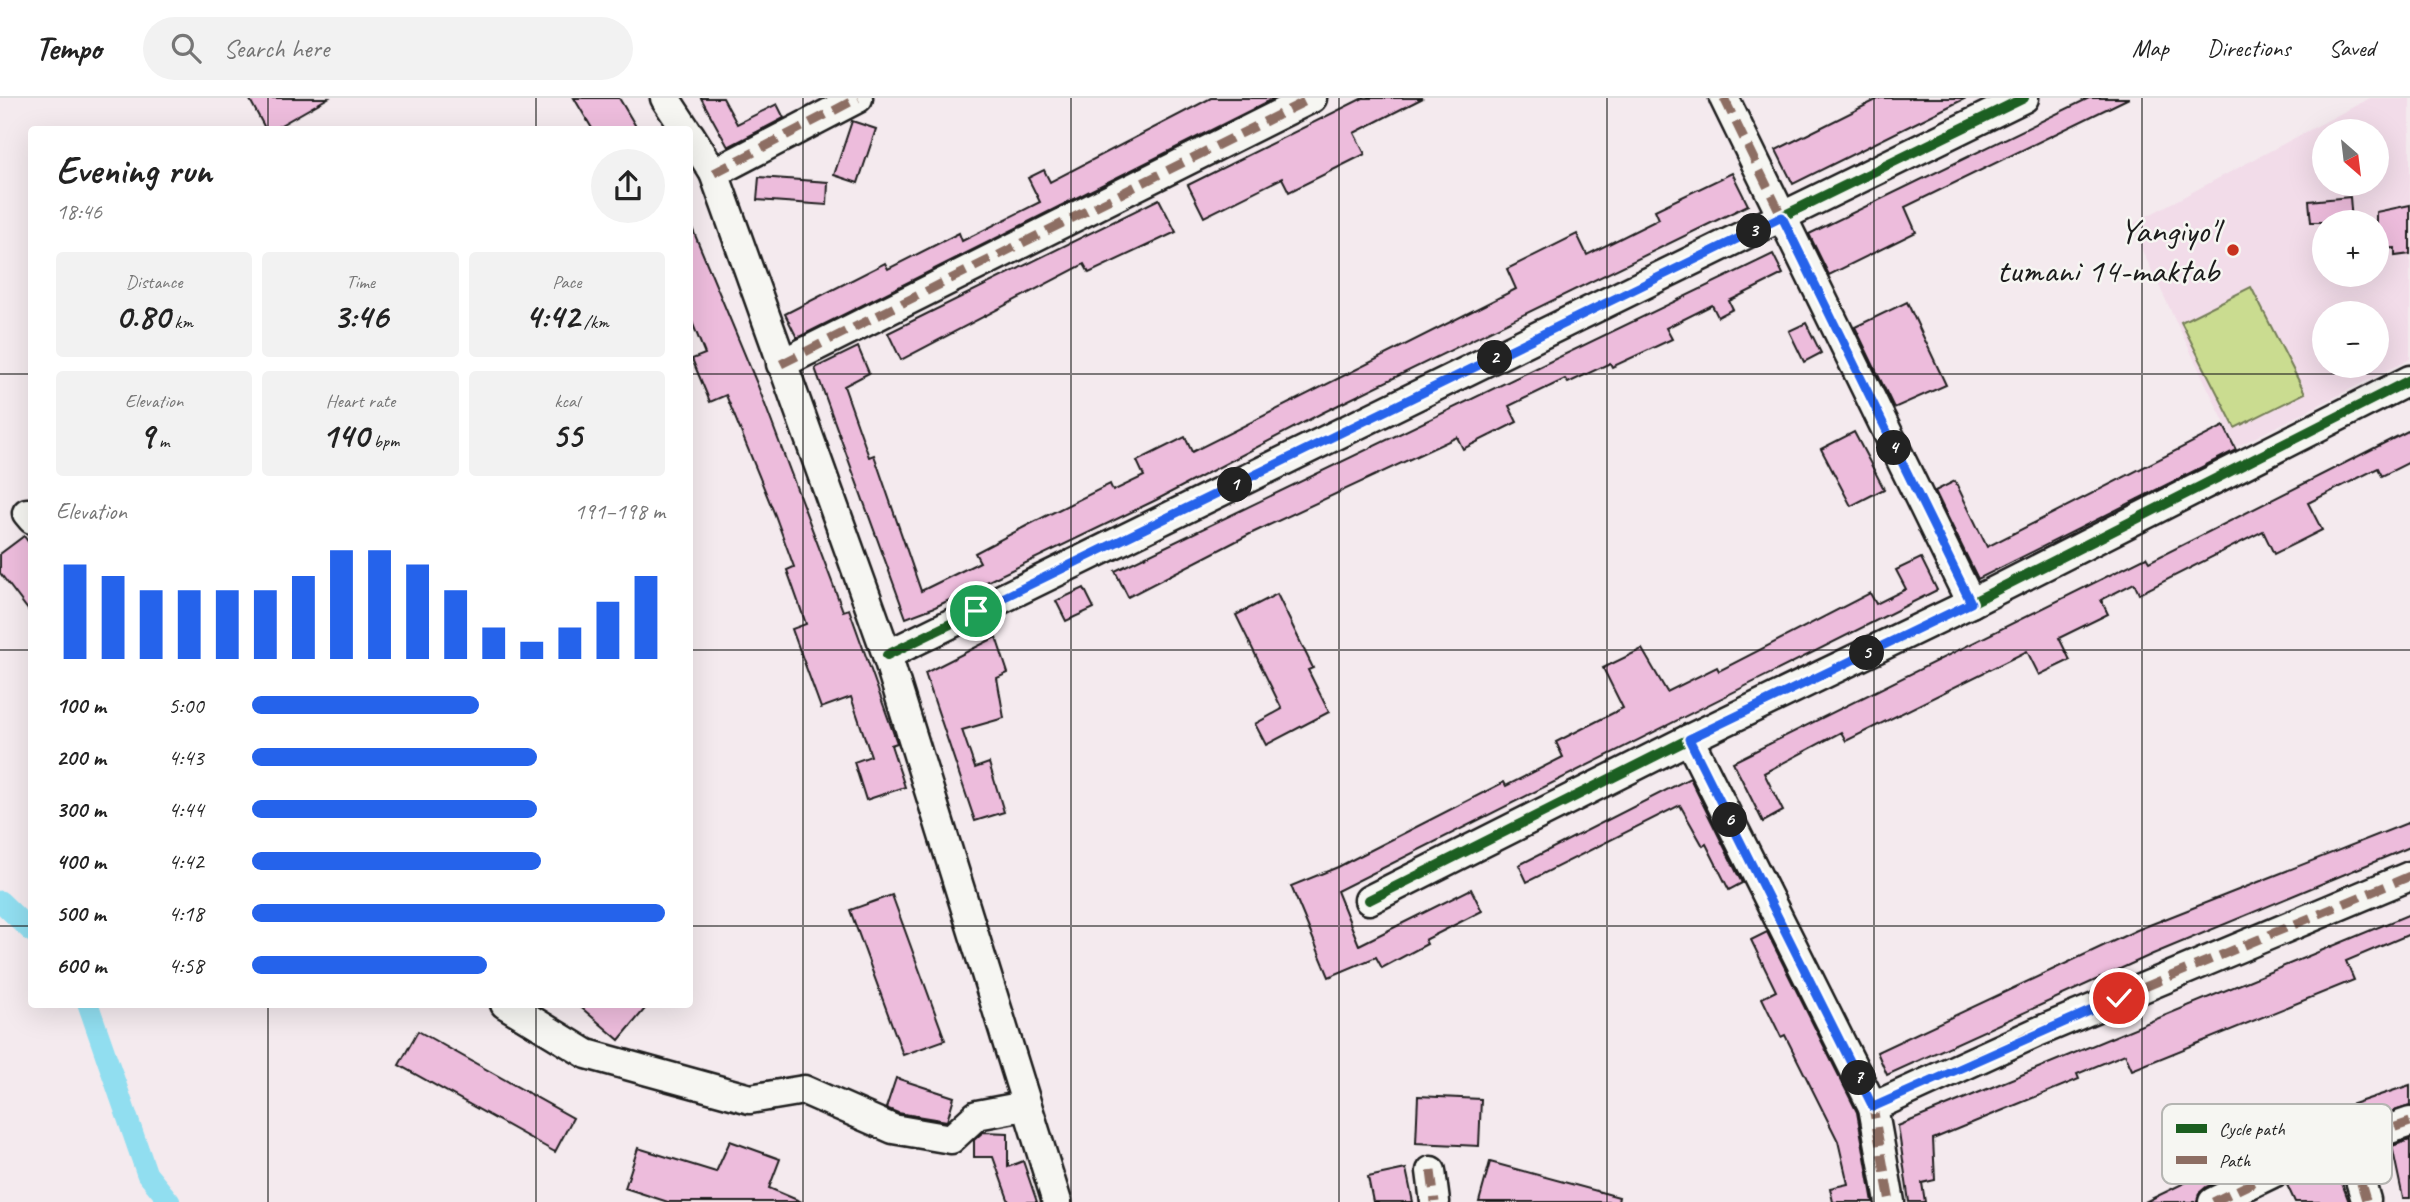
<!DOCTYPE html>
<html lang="en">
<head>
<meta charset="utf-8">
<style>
  :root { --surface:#fff; --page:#f2f2f2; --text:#222; --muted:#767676; --line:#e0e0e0; --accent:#2563eb }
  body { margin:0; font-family:Caveat,sans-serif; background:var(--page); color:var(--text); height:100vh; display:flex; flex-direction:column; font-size:26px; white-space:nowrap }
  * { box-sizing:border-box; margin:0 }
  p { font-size:23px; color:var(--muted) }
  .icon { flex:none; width:38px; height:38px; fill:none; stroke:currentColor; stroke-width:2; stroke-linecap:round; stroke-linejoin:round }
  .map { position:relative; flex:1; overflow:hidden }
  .details { position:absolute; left:28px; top:28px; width:665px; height:882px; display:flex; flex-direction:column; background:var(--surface); border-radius:7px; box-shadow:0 7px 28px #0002 }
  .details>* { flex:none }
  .needle { width:46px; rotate:152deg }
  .controls { position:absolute; left:2312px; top:21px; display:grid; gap:14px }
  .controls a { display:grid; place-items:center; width:77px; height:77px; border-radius:50%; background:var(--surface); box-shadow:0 7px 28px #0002; font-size:35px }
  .pin { position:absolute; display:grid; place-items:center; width:60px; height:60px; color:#fff; margin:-30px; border:4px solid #fff; border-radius:50%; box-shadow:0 2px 7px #0007 }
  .km { position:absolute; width:35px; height:35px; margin:-18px; border-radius:50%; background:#222; color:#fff; font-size:19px; line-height:35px; text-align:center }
  .round { display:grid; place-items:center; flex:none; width:74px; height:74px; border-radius:37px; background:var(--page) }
  .headline { display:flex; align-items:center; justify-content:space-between; height:119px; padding:0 28px }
  h1 { font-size:38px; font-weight:700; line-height:52px }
  .metrics { display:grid; grid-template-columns:repeat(3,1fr); gap:10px; height:119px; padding:7px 28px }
  .metrics div { display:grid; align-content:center; border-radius:7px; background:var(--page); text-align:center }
  .metrics b { font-size:35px; font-weight:700 }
  .metrics small { font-size:19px; font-weight:400 }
  .metrics p { font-size:19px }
  .chart { height:196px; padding:14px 28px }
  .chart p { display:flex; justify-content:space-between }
  .chart svg { width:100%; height:126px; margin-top:7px; stroke:var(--accent); stroke-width:6 }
  ul { padding:0 28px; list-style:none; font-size:23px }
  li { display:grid; grid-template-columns:112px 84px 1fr; align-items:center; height:52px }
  li i { height:18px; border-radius:9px; background:var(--accent) }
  header { display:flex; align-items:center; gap:42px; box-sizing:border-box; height:98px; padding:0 35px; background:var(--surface); border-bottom:2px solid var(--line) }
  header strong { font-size:33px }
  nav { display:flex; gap:38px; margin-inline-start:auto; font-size:24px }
  .search { width:490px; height:63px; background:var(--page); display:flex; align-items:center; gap:18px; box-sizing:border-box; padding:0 24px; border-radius:38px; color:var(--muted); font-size:26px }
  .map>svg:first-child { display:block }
  .built { fill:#f2dce9; fill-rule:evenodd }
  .green { fill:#cadc90; stroke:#737c56; stroke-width:2 }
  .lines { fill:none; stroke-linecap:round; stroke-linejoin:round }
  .canal { stroke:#91def0; stroke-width:21 }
  .building { fill:#edbcdc; stroke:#1c1c1c; stroke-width:2 }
  .minor-casing { stroke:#1c1c1c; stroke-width:33 }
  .minor { stroke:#f6f6f2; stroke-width:28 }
  .quiet { stroke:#8d6e63; stroke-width:9; stroke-dasharray:18 9; stroke-linecap:butt }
  .cycleway-casing { stroke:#f6f6f2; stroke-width:15 }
  .cycleway { stroke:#1b5e20; stroke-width:10 }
  .route-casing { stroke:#fff; stroke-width:14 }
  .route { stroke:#2563eb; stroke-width:9 }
  .grid { fill:none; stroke:#1c1c1c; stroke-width:2; stroke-opacity:0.55 }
  .poi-dot { fill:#c8321e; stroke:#f6f6f2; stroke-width:2.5 }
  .labels { text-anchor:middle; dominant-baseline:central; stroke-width:5; stroke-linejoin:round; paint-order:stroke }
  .poi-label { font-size:35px; fill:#1c1c1c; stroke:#f6f6f2; text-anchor:end }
  .key { fill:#f6f6f2; stroke:#b5b5b2; stroke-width:2 }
  .key-label { font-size:19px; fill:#1c1c1c }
</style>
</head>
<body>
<header>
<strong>Tempo</strong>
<div class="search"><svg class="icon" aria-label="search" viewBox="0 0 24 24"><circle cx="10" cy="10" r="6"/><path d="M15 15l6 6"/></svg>Search here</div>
<nav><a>Map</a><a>Directions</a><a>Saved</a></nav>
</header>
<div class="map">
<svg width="2410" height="1104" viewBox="0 0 2410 1104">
  <rect width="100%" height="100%" fill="#f4eaee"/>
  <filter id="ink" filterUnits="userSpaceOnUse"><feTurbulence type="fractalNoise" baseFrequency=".0143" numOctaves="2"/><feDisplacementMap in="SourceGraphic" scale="14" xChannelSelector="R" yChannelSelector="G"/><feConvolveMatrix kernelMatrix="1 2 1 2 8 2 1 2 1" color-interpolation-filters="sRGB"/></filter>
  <g filter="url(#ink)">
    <!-- built -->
    <path class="built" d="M2370 0H2410V261L2236 349 2130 127ZM2324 33H2376V86H2324ZM2324 124H2376V177H2324ZM2324 215H2376V268H2324Z"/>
    <!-- green -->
    <path class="green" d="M2251 189 2305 295 2235 330 2181 224Z"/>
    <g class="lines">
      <!-- canal -->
      <g class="canal">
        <path d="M0 803 32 834"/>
        <path d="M88 906 147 1076 170 1104"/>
      </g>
    </g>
    <!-- building -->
    <g class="building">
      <path d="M249 0H328L272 32H266Z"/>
      <path d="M574 0H619L638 32H593Z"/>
      <path d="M701 0H723L737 26 777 6 784 20 728 49Z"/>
      <path d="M1211 0H1275L797 240 785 216 885 165 888 171 959 135 962 143 1040 104 1028 80 1044 72 1050 84Z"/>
      <path d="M1363 0H1423L1354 35 1365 56 1289 94 1282 80 1204 119 1188 87Z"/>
      <path d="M1880 0H1966L1793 86 1776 52Z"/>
      <path d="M2089 0H2129L1905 109 1916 134 1829 177 1809 136Z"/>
      <path d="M852 23 876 31 858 85 834 77Z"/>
      <path d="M1732 75 1748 107 1322 315 1156 402 935 509 906 520 815 270 858 249 869 275 844 288 869 359 874 357 921 493 980 464 975 455 1030 426 1110 386 1113 393 1144 378 1137 363 1185 339 1192 354 1516 191 1507 171 1577 136 1587 157 1659 121 1655 112Z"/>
      <path d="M759 79 828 84 827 107 757 102Z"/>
      <path d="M2350 99 2352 124H2311L2309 103Z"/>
      <path d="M1159 101 1176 134 1089 175 1084 166 901 262 888 235Z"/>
      <path d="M2410 107V156L2395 158V150L2376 151V114Z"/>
      <path d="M690 125 758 288 843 513 849 511 897 645 891 647 905 689 866 702 854 664 871 658 851 599 821 610 792 531 806 526 787 472 794 469 775 417 726 297 710 304 692 261 705 256 690 219Z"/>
      <path d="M1773 156 1783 176 1729 203 1733 211 1718 219 1712 207 1666 230 1672 241 1612 269 1610 265 1568 285 1565 281 1509 308 1517 324 1463 351 1457 339 1250 436 1128 499 1115 473Z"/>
      <path d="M1907 204 1946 287 1894 310 1855 229Z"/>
      <path d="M1806 225 1821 255 1804 264 1789 233Z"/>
      <path d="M2224 328 2236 352 1978 481 1935 393 1955 383 1987 449Z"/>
      <path d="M2410 332V364L2382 378 2378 370 2308 405 2322 432 2274 456 2263 433 2139 496 2134 485 2101 502 2108 516 2059 540 2070 562 2039 577 2027 553 1846 643 1841 634 1764 675 1783 713 1763 724 1733 664 2146 459 2149 464Z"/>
      <path d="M1854 334 1884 391 1851 408 1821 351Z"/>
      <path d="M24 438 32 449V517L0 475V456Z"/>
      <path d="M1921 460 1937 492 1337 793 1359 847 1471 791 1482 813 1425 842 1427 846 1382 870 1376 859 1329 879 1291 788 1338 769 1504 684 1506 688 1563 659 1556 644 1623 610 1603 570 1642 551 1667 594 1717 569 1719 573 1870 495 1876 506 1906 491 1896 472Z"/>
      <path d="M1084 490 1094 510 1066 523 1056 503Z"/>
      <path d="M1277 496 1313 570 1308 572 1329 614 1266 647 1255 626 1282 611 1236 517Z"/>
      <path d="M996 539 1008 575 997 580 1004 620 962 632 975 670 989 665 1004 714 975 723 925 575Z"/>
      <path d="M1690 680 1742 785 1729 792 1706 746 1703 748 1680 707 1527 784 1519 767Z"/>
      <path d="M2410 724V749L2153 856 1887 977 1877 954 2137 832Z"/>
      <path d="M892 797 945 942 903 957 850 812Z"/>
      <path d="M2410 816V836L2346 863 2354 882 2132 972 2125 956 2077 976 2079 981 1933 1041 1935 1082 1922 1085 1925 1104H1909L1898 1028Z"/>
      <path d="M1767 834 1857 1014 1873 1104H1833L1830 1090 1848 1086 1838 1043 1785 937 1781 939 1762 900 1776 893 1751 842Z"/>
      <path d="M577 906H649L619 942Z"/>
      <path d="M418 933 573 1020 555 1054 399 967Z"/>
      <path d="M896 980 954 999 947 1023 898 1015 886 1010Z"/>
      <path d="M2410 987V1008L2349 1027 2343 1026 2338 1011Z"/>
      <path d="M1418 998 1481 1001 1479 1048 1416 1045Z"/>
      <path d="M2296 1031 2301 1043 2206 1089 2199 1095 2197 1104H2145Z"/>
      <path d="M983 1034 1008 1035V1069L1023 1063 1037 1104H1009L993 1059H974V1042Z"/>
      <path d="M2410 1042V1100H2403L2392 1048Z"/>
      <path d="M730 1043 780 1061 769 1090 802 1104H668L625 1090 638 1050 716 1074Z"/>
      <path d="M1490 1064 1619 1099 1618 1104H1479Z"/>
      <path d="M2334 1064 2349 1104H2295L2287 1087Z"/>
      <path d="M1406 1071 1413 1104H1373L1368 1079Z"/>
    </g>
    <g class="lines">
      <defs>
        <g id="minor">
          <path d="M665 0 686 32"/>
          <path d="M1724 0 1971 505"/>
          <path d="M690 37 714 75 887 557 1057 1104"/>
          <path d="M714 75 858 0"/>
          <path d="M781 266 1312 0"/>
          <path d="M27 415 32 421"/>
          <path d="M887 557 2024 0"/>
          <path d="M1689 641 1873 1009 1890 1104"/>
          <path d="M1369 802 1689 641 1971 505 2410 282"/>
          <path d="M505 906 587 956 750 1001 804 992 893 1031 951 1041 977 1017 1025 1008"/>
          <path d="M1873 1009 2035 935 2410 778"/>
          <path d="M1431 1073 1435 1104"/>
          <path d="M2366 1102 2349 1045 2410 1024"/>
          <path d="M2213 1104 2341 1042 2349 1045"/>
        </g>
      </defs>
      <!-- minor casing -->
      <use href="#minor" class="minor-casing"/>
      <!-- minor -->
      <use href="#minor" class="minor"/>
      <!-- quiet -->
      <g class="quiet">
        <path d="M1724 0 1971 505"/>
        <path d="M714 75 858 0"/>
        <path d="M781 266 1312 0"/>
        <path d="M1689 641 1873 1009 1890 1104"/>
        <path d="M1873 1009 2035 935 2410 778"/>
        <path d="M1431 1073 1435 1104"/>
        <path d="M2366 1102 2349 1045 2410 1024"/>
        <path d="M2213 1104 2341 1042 2349 1045"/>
      </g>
      <defs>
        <g id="cycleway">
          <path d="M887 557 2024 0"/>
          <path d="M1369 802 1689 641 1971 505 2410 282"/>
        </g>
      </defs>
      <!-- cycleway casing -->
      <use href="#cycleway" class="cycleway-casing"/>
      <!-- cycleway -->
      <use href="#cycleway" class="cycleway"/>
    </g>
  </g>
  <g class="lines" filter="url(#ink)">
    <defs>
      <path id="route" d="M976 513 1782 119 1971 505 1689 641 1873 1009 2119 900"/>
    </defs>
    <!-- route casing -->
    <use href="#route" class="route-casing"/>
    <!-- route -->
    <use href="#route" class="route"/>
  </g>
  <!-- grid -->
  <path class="grid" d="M268 0V32M536 0V32M803 0V1104M1071 0V1104M1339 0V1104M1607 0V1104M1874 0V1104M2142 0V1104M0 276H32M690 276H2410M0 552H32M690 552H2410M0 828H32M690 828H2410M268 906V1104M536 906V1104"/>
  <!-- markers -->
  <circle class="poi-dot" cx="2233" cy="152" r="7"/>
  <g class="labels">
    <!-- poi labels -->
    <g class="poi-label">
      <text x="2219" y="132">Yangiyo'l<tspan x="2219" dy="40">tumani 14-maktab</tspan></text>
    </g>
  </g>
  <!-- legend -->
  <rect x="2162" y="1006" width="230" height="80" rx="10" class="key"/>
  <rect x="2176" y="1026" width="31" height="9" fill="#1b5e20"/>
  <rect x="2176" y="1058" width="31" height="8" fill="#8d6e63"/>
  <g class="key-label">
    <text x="2219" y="1037">Cycle path</text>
    <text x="2219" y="1069">Path</text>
  </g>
</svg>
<div class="controls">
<a><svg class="needle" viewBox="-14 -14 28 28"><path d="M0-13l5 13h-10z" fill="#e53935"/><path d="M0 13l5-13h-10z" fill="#767676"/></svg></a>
<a>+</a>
<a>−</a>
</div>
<div class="pin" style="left:976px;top:513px;background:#1e9e55"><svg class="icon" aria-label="arrive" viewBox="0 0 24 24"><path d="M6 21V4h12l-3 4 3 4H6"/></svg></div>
<div class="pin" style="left:2119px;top:900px;background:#d93025"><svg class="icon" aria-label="check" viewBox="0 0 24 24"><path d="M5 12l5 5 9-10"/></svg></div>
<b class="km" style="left:1235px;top:387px">1</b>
<b class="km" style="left:1495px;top:260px">2</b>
<b class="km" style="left:1754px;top:133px">3</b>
<b class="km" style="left:1894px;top:350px">4</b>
<b class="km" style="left:1867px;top:555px">5</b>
<b class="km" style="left:1730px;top:722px">6</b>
<b class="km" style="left:1859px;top:980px">7</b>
<section class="details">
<div class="headline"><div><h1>Evening run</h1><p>18:46</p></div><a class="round"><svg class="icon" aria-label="share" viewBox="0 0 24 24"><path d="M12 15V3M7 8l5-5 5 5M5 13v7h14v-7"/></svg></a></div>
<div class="metrics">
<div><p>Distance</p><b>0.80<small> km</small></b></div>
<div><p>Time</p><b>3:46</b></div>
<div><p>Pace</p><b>4:42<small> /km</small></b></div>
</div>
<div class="metrics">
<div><p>Elevation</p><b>9<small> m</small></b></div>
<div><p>Heart rate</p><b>140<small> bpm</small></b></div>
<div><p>kcal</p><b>55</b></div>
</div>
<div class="chart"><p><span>Elevation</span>191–198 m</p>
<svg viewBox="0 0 160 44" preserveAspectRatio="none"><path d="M5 44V11M15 44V15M25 44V20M35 44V20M45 44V20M55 44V20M65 44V15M75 44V6M85 44V6M95 44V11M105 44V20M115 44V33M125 44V38M135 44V33M145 44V24M155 44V15"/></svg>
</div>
<ul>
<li><b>100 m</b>5:00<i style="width:55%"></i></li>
<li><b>200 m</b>4:43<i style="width:69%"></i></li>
<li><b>300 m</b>4:44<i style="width:69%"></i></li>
<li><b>400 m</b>4:42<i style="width:70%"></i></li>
<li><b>500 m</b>4:18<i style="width:100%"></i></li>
<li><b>600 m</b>4:58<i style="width:57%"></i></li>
</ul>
</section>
</div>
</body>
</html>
